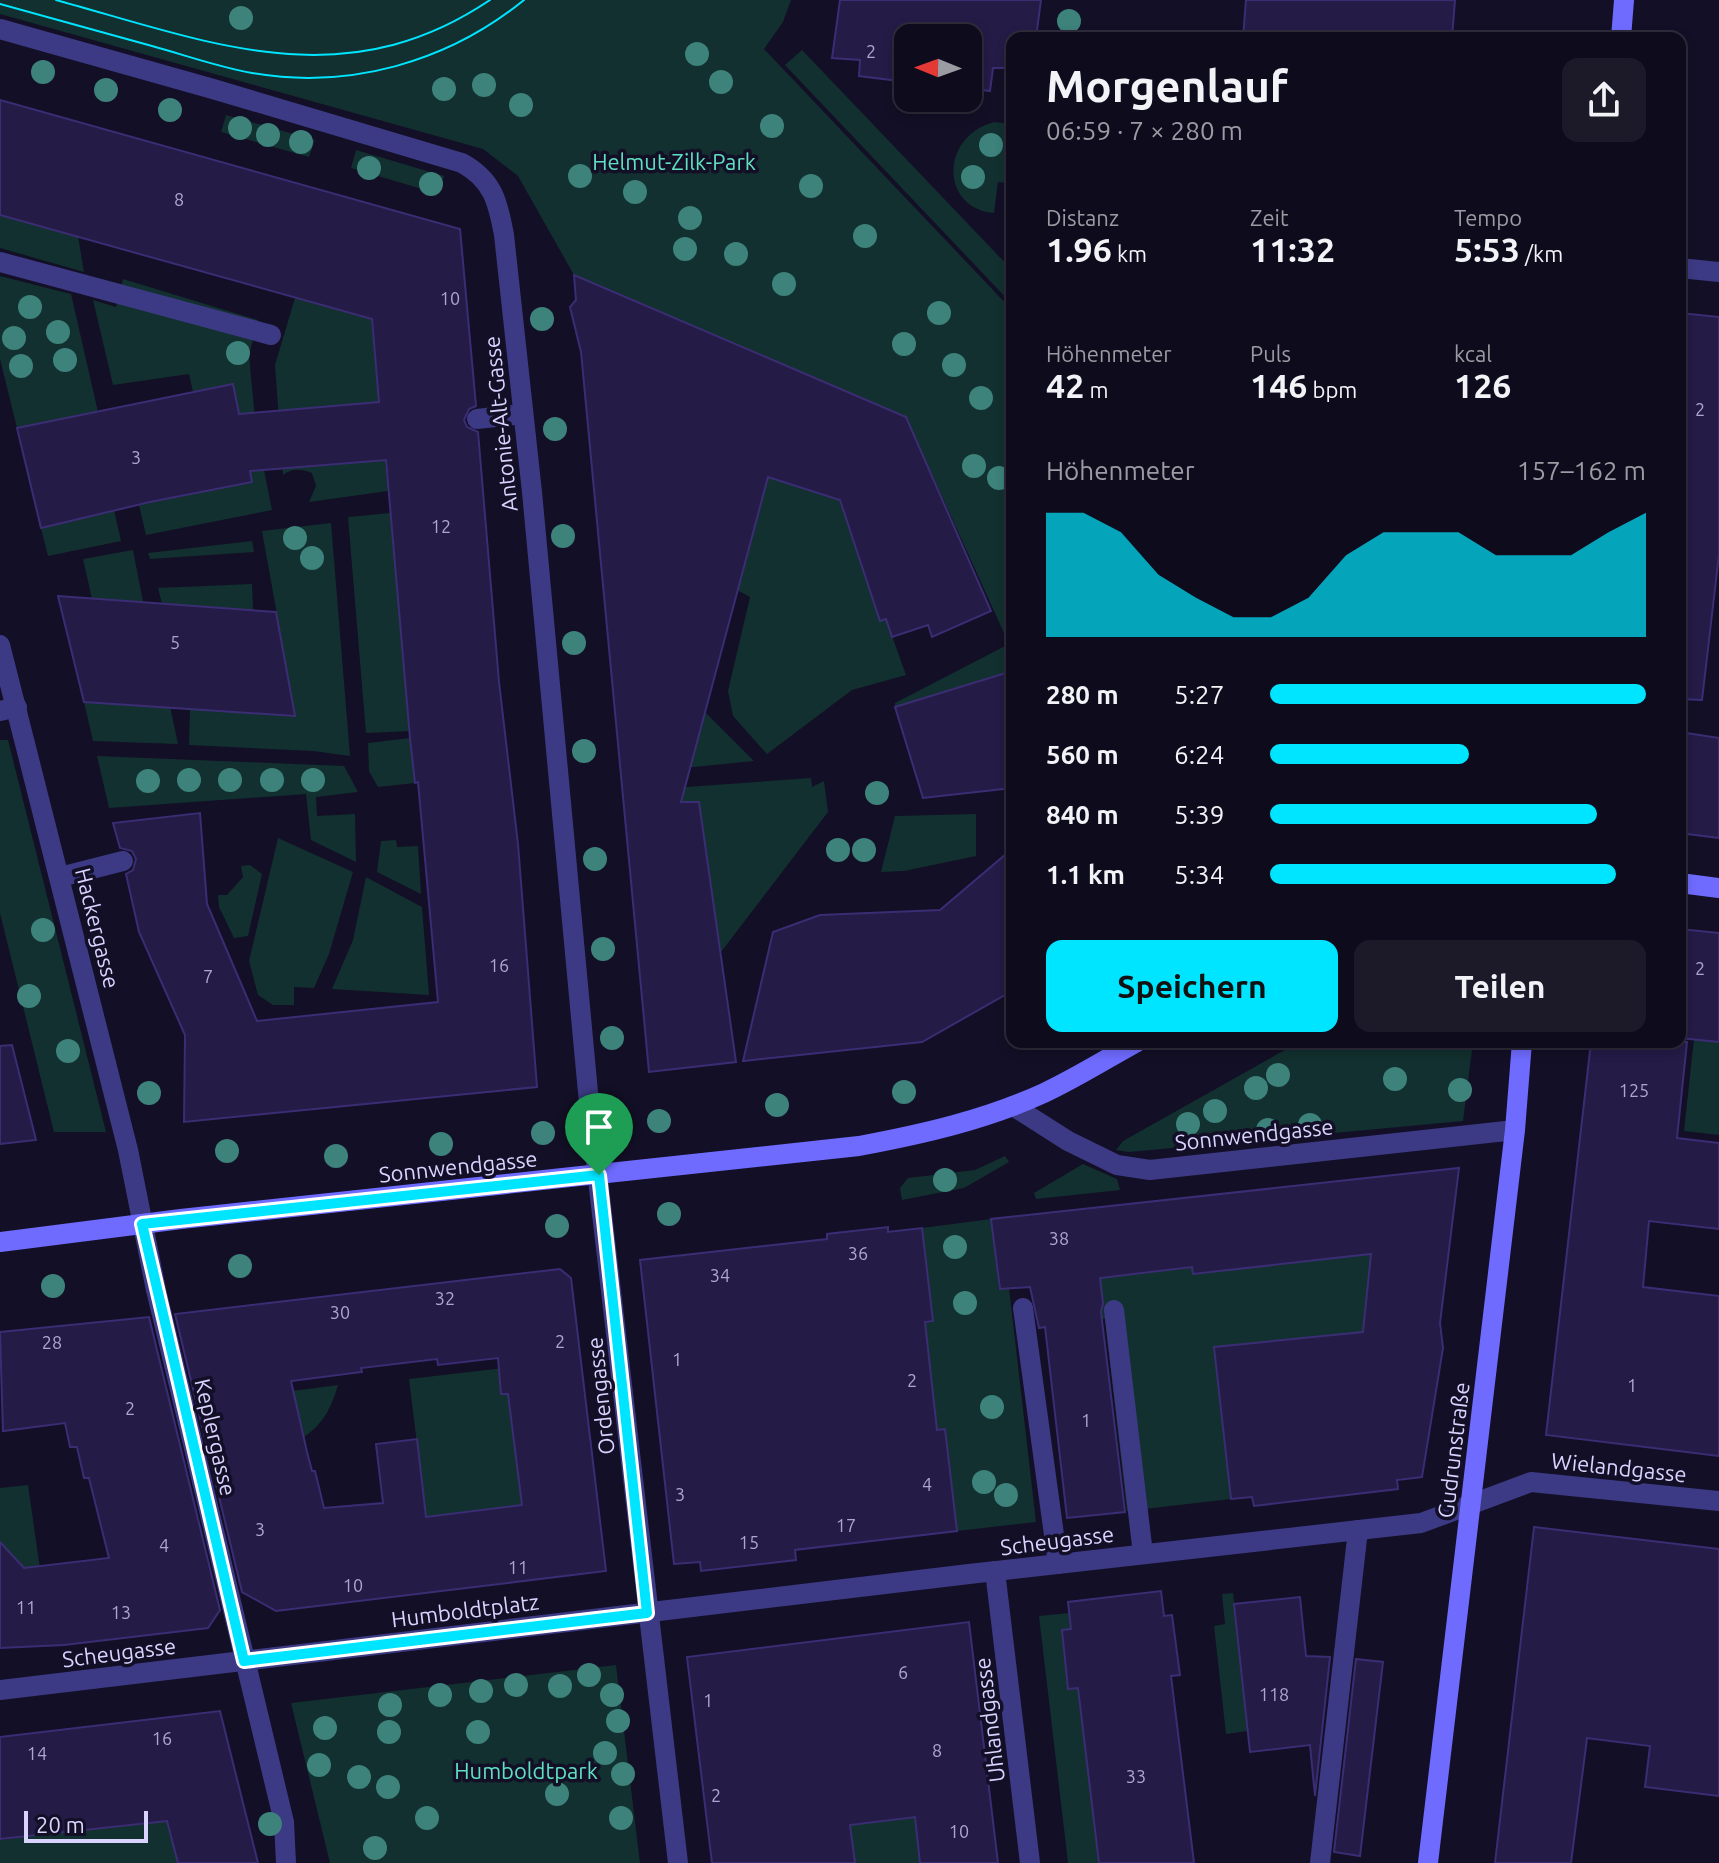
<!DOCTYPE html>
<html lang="de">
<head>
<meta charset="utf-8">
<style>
  :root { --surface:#0e0b1c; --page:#1c1929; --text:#f1f3f6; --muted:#9b9ba3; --line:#2e2b3b; --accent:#00e5ff }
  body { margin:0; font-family:Ubuntu,sans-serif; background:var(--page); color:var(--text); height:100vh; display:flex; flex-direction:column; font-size:30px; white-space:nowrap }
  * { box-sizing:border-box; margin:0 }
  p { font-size:26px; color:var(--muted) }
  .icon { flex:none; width:44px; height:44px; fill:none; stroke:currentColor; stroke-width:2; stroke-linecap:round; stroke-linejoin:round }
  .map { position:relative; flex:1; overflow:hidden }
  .panel { position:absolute; left:1006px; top:32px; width:680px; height:1016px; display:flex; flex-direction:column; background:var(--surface); border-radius:16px; box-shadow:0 4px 12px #0003,0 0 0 2px var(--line) }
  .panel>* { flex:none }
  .needle { width:52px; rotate:271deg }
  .tools { position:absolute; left:894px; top:24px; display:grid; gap:16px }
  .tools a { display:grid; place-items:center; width:88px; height:88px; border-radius:16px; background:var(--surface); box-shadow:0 4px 12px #0003,0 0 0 2px var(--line); font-size:40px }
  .scale { position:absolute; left:24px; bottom:20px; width:124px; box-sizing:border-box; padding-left:8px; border:4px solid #d9d4ff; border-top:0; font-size:22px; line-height:28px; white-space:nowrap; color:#d9d4ff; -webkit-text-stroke:6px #130f26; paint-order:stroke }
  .pin { position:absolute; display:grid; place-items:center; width:68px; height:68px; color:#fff; margin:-82px -34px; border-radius:50% 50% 50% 0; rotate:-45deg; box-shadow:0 0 8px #0007 }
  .pin .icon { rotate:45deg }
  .round { display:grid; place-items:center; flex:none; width:84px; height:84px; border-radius:16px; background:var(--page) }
  .overview { display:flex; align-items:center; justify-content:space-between; height:136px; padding:0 40px }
  h1 { font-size:44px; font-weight:700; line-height:60px }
  .figures { display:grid; grid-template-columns:repeat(3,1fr); gap:12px; height:136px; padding:8px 40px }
  .figures div { display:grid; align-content:center }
  .figures b { font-size:34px; font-weight:700 }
  .figures small { font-size:22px; font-weight:400 }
  .figures p { font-size:22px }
  .chart { height:224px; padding:16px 40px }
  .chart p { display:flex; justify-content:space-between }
  .chart svg { width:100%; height:144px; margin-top:8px; fill:var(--accent); opacity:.7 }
  .button { display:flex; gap:16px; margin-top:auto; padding:16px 40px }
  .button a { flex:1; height:92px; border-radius:16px; background:var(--accent); color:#111; font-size:32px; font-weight:700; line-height:92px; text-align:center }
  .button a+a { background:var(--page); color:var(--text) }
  ul { padding:0 40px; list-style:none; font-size:26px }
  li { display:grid; grid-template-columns:128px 96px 1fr; align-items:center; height:60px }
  li i { height:20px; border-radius:10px; background:var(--accent) }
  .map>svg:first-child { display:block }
  .green { fill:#12302f }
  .building { fill:#241b47; stroke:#3b2d73; stroke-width:2; fill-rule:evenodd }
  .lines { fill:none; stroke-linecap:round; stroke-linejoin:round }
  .lane { stroke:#3d3a85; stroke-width:20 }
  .street { stroke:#3d3a85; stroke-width:20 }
  .secondary { stroke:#6f6bff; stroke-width:20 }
  .tram { stroke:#00e5ff; stroke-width:2 }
  .tree { fill:#3d827b }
  .route-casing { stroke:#fff; stroke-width:16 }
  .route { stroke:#00e5ff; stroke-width:10 }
  .labels { text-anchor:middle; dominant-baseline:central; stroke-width:7; stroke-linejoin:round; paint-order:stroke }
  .number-label { font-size:18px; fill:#aca6d1 }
  .park-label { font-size:22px; fill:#5fe0c0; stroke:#130f26 }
  .street-label { font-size:22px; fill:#d9d4ff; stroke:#130f26 }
</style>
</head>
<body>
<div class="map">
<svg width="1719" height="1863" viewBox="0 0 1719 1863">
  <rect width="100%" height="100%" fill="#130f26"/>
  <!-- green -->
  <g class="green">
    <path d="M0 0H791L783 22 764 49 1012 310V671L895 707V703L1009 644 906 417 574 275 518 176 483 149 0 14Z"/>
    <path d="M802 50 1012 270V304L785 65Z"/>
    <path d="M226 115 315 140 309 157 221 132Z"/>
    <path d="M994 122 1012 124V184L998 182 994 213C942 209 938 138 994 122Z"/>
    <path d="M356 150 444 176 439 194 351 168Z"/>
    <path d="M0 215 78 236 84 272 0 248Z"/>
    <path d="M0 276 71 294 98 412 17 428 0 359Z"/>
    <path d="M123 279 258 320 249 355 256 430 272 510 146 535 139 505 252 482 233 385 193 392 189 374 113 385 93 300 116 307Z"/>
    <path d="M295 298 371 319 388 491 309 502 316 486 312 473C300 469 293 468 283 475L275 365Z"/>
    <path d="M768 477 840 500 880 620 886 619 906 675 852 690 767 754 733 716 728 691 750 597 737 590Z"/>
    <path d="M114 510 121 541 48 556 41 528Z"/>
    <path d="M390 513 410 731 366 733 348 517Z"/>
    <path d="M331 523 350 756 313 751 189 745 190 708 295 715 262 531Z"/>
    <path d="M252 541 254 552 150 559 148 553Z"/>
    <path d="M133 550 143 602 92 599 83 559Z"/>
    <path d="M252 584 253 611 162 604 158 588Z"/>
    <path d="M84 702 170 706 178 744 93 741Z"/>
    <path d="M705 712 754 761 653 771Z"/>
    <path d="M410 738 415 783 378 787 369 771 368 743Z"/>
    <path d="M0 740H8L106 1132H54L0 913Z"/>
    <path d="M97 756 344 766 358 792 316 797 317 816 355 814 356 862 311 840 306 794 109 808Z"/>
    <path d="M811 778 812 787 824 781 828 812 721 952 699 802H655L659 789Z"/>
    <path d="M976 814V856L904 871 881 872 895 816Z"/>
    <path d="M278 838 353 872 329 954 314 988 294 987V1005H273L258 995 249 961Z"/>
    <path d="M396 840 397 847 418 846 421 894 377 872 381 841Z"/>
    <path d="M250 865 262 874 248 936 234 938 219 907 218 895H227L243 877 241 866Z"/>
    <path d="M366 877 422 907 429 995 332 989 353 940Z"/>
    <path d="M1719 1006V1135L1684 1131 1694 1039Z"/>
    <path d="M1299 1042H1473L1463 1121 1129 1152 1116 1150 1123 1141Z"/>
    <path d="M1005 1156 1009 1162 964 1188 902 1200 900 1188 908 1178 975 1170Z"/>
    <path d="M1083 1164 1117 1179 1120 1190 1036 1199 1034 1193Z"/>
    <path d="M991 1219 999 1289 1009 1288 1036 1522 957 1531 945 1430H937L925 1322 933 1320 922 1228Z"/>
    <path d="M1371 1254 1363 1332 1214 1348 1231 1499 1127 1511 1105 1319 1066 1323 1062 1282 1192 1267 1193 1274Z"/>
    <path d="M504 1368 499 1372 501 1394H508L522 1505 426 1517 409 1379Z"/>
    <path d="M338 1385C331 1408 324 1423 304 1437L293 1391Z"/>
    <path d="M28 1485 40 1569 26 1570 0 1566V1488Z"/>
    <path d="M1233 1593 1248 1731 1226 1734 1214 1626 1225 1624 1222 1594Z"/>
    <path d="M1069 1613 1071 1629 1062 1631 1068 1689 1078 1688 1099 1863H1068L1039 1616Z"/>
    <path d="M616 1665 640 1863H330L291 1703Z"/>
    <path d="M845 1779 921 1816 925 1847 918 1848 920 1863H855Z"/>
    <path d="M167 1821 178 1863H0V1834L2 1840 25 1837V1831L60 1827 61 1833 84 1831V1824L128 1825Z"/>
  </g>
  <!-- building -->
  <g class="building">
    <path d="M840 0H1041L1036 38H1011L1007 68H993L990 91 968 88V38H908V82L859 76 860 60 832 58Z"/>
    <path d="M1246 0H1455L1452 38H1243Z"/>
    <path d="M0 100 460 229 476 406 469 409 464 420 467 427 478 432 499 682 518 844 537 1087 184 1122 185 1035 139 932 126 874 133 870 136 859 132 851 120 848 113 823 200 813 207 904 257 1021 438 1002 418 782 415 783 410 738 386 460 250 471 252 482 150 502 41 528 17 428 233 384 239 414 379 402 372 319 0 215Z"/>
    <path d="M574 275 906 417 991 611 932 637 928 625 892 637 886 619 880 621 840 500 768 477 681 802H699L736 1062 649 1072 581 352 570 307 576 300Z"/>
    <path d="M1680 313 1719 317V554L1702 700 1680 699Z"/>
    <path d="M58 596 276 612 295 716 84 702Z"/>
    <path d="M1012 671V788L923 798 895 707Z"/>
    <path d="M1680 732 1719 738V838L1680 833Z"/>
    <path d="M1012 849V991L922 1042 743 1061 773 932 820 915 940 910Z"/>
    <path d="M1680 929 1719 933V1042L1680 1038Z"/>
    <path d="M1591 1042H1687L1677 1138 1719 1143V1229L1649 1221 1643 1287 1719 1296V1456L1546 1435Z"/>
    <path d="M12 1045 36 1140 0 1144V1046Z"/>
    <path d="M1459 1168 1440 1323 1443 1348 1422 1477 1397 1480 1398 1489 1254 1506 1252 1497 1231 1499 1214 1347 1363 1332 1371 1254 1193 1274 1192 1267 1100 1278 1103 1303 1101 1312 1125 1512 1067 1518 1045 1327 1039 1328 1030 1287 1000 1289 991 1219Z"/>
    <path d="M888 1227V1232L922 1228 933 1321 925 1322 937 1430 945 1429 957 1531 795 1550 796 1560 701 1571 700 1562 674 1564 640 1260 827 1239V1234Z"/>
    <path d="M560 1269 571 1278 606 1571 276 1611 242 1592 175 1314ZM498 1358 501 1394H508L522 1505 426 1517 417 1439 376 1444 383 1503 324 1508 315 1471H312L307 1452 291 1381 362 1372 361 1368 437 1359 438 1365Z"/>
    <path d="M149 1317 220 1610 208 1628 64 1645 0 1648V1542L24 1568 109 1558 89 1478H84L77 1447H70L65 1423 3 1431 0 1332Z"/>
    <path d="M1534 1527 1719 1549V1796L1645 1787 1650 1746 1587 1738 1571 1863H1495Z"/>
    <path d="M1161 1591 1164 1616 1172 1615 1180 1675 1171 1676 1194 1863H1099L1078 1688 1068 1689 1062 1630 1071 1629 1068 1602Z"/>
    <path d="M1300 1597 1306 1656 1330 1657 1315 1796 1310 1745 1250 1752 1234 1604Z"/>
    <path d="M969 1622 998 1863H920L915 1817 850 1825 855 1863H712L687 1657Z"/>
    <path d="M1356 1659 1383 1662 1360 1856 1334 1852Z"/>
    <path d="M220 1711 258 1863H178L167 1821 0 1839V1737Z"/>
  </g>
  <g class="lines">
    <!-- lane -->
    <g class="lane">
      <path d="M0 262 271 335"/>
      <path d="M477 419 523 414"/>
      <path d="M0 711 17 707"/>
      <path d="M60 877 123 861"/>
      <path d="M1023 1308 1058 1564"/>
      <path d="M1114 1310 1143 1554"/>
      <path d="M1320 1863 1358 1530"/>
    </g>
    <!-- street -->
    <g class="street">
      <path d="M0 29 213 89 462 163C493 180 498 202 504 235L532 492 589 1103 678 1863"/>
      <path d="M1680 268 1719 272"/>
      <path d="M0 645 128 1150 156 1290 284 1822 286 1863"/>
      <path d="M1013 1106 1068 1141 1117 1165 1150 1170 1515 1130"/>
      <path d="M995 1571 1030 1863"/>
      <path d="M0 1690 969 1574 1421 1523 1531 1482 1719 1501"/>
    </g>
    <!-- secondary -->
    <g class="secondary">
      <path d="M1621 38 1624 0"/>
      <path d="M1680 883 1719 888"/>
      <path d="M0 1242 181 1219 859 1146C923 1134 985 1120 1044 1093 1076 1078 1106 1059 1137 1042"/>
      <path d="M1428 1863 1515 1130 1522 1042"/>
    </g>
    <!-- tram -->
    <g class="tram">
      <path d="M56 0C209 42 343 99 490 0"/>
      <path d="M0 4C51 18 101 32 152 46 185 55 218 67 252 73 349 90 448 62 524 0"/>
    </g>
  </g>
  <!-- trees -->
  <g class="tree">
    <circle cx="241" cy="18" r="12"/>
    <circle cx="1069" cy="21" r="12"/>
    <circle cx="697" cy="54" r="12"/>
    <circle cx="43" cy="72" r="12"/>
    <circle cx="721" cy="82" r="12"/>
    <circle cx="484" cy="85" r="12"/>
    <circle cx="444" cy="89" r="12"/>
    <circle cx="106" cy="90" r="12"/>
    <circle cx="521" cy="105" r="12"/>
    <circle cx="170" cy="110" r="12"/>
    <circle cx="772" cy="126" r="12"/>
    <circle cx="240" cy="128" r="12"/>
    <circle cx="268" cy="135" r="12"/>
    <circle cx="301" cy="142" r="12"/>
    <circle cx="991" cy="145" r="12"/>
    <circle cx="369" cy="168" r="12"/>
    <circle cx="580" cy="176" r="12"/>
    <circle cx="973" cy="177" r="12"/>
    <circle cx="431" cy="184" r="12"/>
    <circle cx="811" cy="186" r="12"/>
    <circle cx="635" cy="192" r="12"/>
    <circle cx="690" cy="218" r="12"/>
    <circle cx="865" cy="236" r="12"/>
    <circle cx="685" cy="249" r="12"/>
    <circle cx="736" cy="254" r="12"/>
    <circle cx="784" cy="284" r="12"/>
    <circle cx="30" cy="307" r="12"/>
    <circle cx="939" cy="313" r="12"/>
    <circle cx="542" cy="319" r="12"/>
    <circle cx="58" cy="332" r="12"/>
    <circle cx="14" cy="338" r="12"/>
    <circle cx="904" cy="344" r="12"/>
    <circle cx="238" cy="353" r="12"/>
    <circle cx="65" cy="360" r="12"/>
    <circle cx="954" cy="365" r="12"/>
    <circle cx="21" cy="366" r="12"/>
    <circle cx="981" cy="398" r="12"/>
    <circle cx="555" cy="429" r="12"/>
    <circle cx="974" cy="466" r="12"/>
    <circle cx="999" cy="478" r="12"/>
    <circle cx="563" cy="536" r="12"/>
    <circle cx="295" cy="538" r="12"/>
    <circle cx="312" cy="558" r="12"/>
    <circle cx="574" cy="643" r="12"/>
    <circle cx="584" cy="751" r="12"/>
    <circle cx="189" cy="780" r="12"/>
    <circle cx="230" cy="780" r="12"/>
    <circle cx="272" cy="780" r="12"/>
    <circle cx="313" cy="780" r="12"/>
    <circle cx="148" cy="781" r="12"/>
    <circle cx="877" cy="793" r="12"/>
    <circle cx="838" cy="850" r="12"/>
    <circle cx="864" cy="850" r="12"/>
    <circle cx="595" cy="859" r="12"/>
    <circle cx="43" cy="930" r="12"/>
    <circle cx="603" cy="949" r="12"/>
    <circle cx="29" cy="996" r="12"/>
    <circle cx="612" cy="1038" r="12"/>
    <circle cx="68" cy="1051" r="12"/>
    <circle cx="1278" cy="1075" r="12"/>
    <circle cx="1395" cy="1079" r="12"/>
    <circle cx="1256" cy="1088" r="12"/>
    <circle cx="1460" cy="1090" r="12"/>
    <circle cx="904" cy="1092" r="12"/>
    <circle cx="149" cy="1093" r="12"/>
    <circle cx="777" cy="1105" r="12"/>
    <circle cx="1215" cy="1111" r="12"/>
    <circle cx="659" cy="1121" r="12"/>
    <circle cx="1188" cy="1124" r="12"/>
    <circle cx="1310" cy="1125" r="12"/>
    <circle cx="1268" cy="1130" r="12"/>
    <circle cx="543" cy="1133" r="12"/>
    <circle cx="441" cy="1144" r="12"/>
    <circle cx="227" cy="1151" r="12"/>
    <circle cx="336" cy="1156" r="12"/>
    <circle cx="945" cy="1180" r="12"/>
    <circle cx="669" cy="1214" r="12"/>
    <circle cx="557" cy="1226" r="12"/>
    <circle cx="955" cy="1247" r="12"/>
    <circle cx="240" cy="1266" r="12"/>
    <circle cx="53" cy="1286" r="12"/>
    <circle cx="965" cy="1303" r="12"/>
    <circle cx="992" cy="1407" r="12"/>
    <circle cx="984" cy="1482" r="12"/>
    <circle cx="1006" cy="1495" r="12"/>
    <circle cx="589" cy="1675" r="12"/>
    <circle cx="516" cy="1685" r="12"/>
    <circle cx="560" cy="1686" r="12"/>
    <circle cx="481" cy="1691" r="12"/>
    <circle cx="440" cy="1695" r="12"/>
    <circle cx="612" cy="1695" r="12"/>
    <circle cx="390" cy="1705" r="12"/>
    <circle cx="618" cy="1721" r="12"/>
    <circle cx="325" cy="1728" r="12"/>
    <circle cx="389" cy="1732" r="12"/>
    <circle cx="478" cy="1732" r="12"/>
    <circle cx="605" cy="1753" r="12"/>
    <circle cx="319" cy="1765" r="12"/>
    <circle cx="623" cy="1774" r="12"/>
    <circle cx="359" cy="1777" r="12"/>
    <circle cx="388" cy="1787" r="12"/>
    <circle cx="557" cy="1794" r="12"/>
    <circle cx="427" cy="1818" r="12"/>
    <circle cx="621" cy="1818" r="12"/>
    <circle cx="270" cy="1824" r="12"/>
    <circle cx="375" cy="1848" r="12"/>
  </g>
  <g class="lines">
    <defs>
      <path id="route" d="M599 1175 647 1613 244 1661 142 1224Z"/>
    </defs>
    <!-- route casing -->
    <use href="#route" class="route-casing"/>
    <!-- route -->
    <use href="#route" class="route"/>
  </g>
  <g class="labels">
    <!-- number labels -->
    <g class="number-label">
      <text x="871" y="51">2</text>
      <text x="179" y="199">8</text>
      <text x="450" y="298">10</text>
      <text x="1700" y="409">2</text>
      <text x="136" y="457">3</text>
      <text x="441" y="526">12</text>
      <text x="175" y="642">5</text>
      <text x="499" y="965">16</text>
      <text x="1700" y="968">2</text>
      <text x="208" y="976">7</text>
      <text x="1634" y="1090">125</text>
      <text x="1059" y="1238">38</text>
      <text x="858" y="1253">36</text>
      <text x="720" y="1275">34</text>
      <text x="445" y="1298">32</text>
      <text x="340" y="1312">30</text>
      <text x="560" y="1341">2</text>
      <text x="52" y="1342">28</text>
      <text x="677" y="1359">1</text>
      <text x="912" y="1380">2</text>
      <text x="1632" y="1385">1</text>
      <text x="130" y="1408">2</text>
      <text x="1086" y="1420">1</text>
      <text x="927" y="1484">4</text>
      <text x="680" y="1494">3</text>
      <text x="846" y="1525">17</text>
      <text x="260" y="1529">3</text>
      <text x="749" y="1542">15</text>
      <text x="164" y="1545">4</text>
      <text x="518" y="1567">11</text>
      <text x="353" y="1585">10</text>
      <text x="26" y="1607">11</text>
      <text x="121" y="1612">13</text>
      <text x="903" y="1672">6</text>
      <text x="1274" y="1694">118</text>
      <text x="708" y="1700">1</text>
      <text x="162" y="1738">16</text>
      <text x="937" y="1750">8</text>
      <text x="37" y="1753">14</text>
      <text x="1136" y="1776">33</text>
      <text x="716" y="1795">2</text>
      <text x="959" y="1831">10</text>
    </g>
    <!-- park labels -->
    <g class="park-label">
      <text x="674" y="161">Helmut-Zilk-Park</text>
      <text x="526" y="1770">Humboldtpark</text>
    </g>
    <!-- street labels -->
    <g class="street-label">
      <text transform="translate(500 424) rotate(-96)">Antonie-Alt-Gasse</text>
      <text transform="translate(98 928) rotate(76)">Hackergasse</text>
      <text transform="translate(1254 1134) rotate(-6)">Sonnwendgasse</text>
      <text transform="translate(458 1166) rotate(-6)">Sonnwendgasse</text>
      <text transform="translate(600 1396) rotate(-96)">Ordengasse</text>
      <text transform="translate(216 1437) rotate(77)">Keplergasse</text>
      <text transform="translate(1453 1450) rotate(-83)">Gudrunstraße</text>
      <text transform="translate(1619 1467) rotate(6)">Wielandgasse</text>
      <text transform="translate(1057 1540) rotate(-7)">Scheugasse</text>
      <text transform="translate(465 1610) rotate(-7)">Humboldtplatz</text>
      <text transform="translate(119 1652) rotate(-7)">Scheugasse</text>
      <text transform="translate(989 1720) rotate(-97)">Uhlandgasse</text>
    </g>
  </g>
</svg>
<div class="tools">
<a><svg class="needle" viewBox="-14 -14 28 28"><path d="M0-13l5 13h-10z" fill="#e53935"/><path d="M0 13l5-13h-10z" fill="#9b9ba3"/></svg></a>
</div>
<div class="scale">20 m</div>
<div class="pin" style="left:599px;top:1175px;background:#1e9e55"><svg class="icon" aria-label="arrive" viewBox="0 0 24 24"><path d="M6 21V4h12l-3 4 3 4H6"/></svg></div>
<section class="panel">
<div class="overview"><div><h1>Morgenlauf</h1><p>06:59 · 7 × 280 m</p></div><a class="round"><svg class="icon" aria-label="share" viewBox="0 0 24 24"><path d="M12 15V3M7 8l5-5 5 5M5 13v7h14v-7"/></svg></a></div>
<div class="figures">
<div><p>Distanz</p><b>1.96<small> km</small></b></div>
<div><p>Zeit</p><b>11:32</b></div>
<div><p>Tempo</p><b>5:53<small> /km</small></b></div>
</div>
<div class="figures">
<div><p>Höhenmeter</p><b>42<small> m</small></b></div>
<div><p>Puls</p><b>146<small> bpm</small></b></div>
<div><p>kcal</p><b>126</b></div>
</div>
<div class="chart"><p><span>Höhenmeter</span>157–162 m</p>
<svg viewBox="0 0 160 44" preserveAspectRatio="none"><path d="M0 44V6L10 6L20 12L30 25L40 32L50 38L60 38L70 32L80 19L90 12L100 12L110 12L120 19L130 19L140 19L150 12L160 6V44z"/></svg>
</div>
<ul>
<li><b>280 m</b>5:27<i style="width:100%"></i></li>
<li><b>560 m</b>6:24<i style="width:53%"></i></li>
<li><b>840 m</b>5:39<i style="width:87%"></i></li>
<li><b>1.1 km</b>5:34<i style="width:92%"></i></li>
</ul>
<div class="button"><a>Speichern</a><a>Teilen</a></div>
</section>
</div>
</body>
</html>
